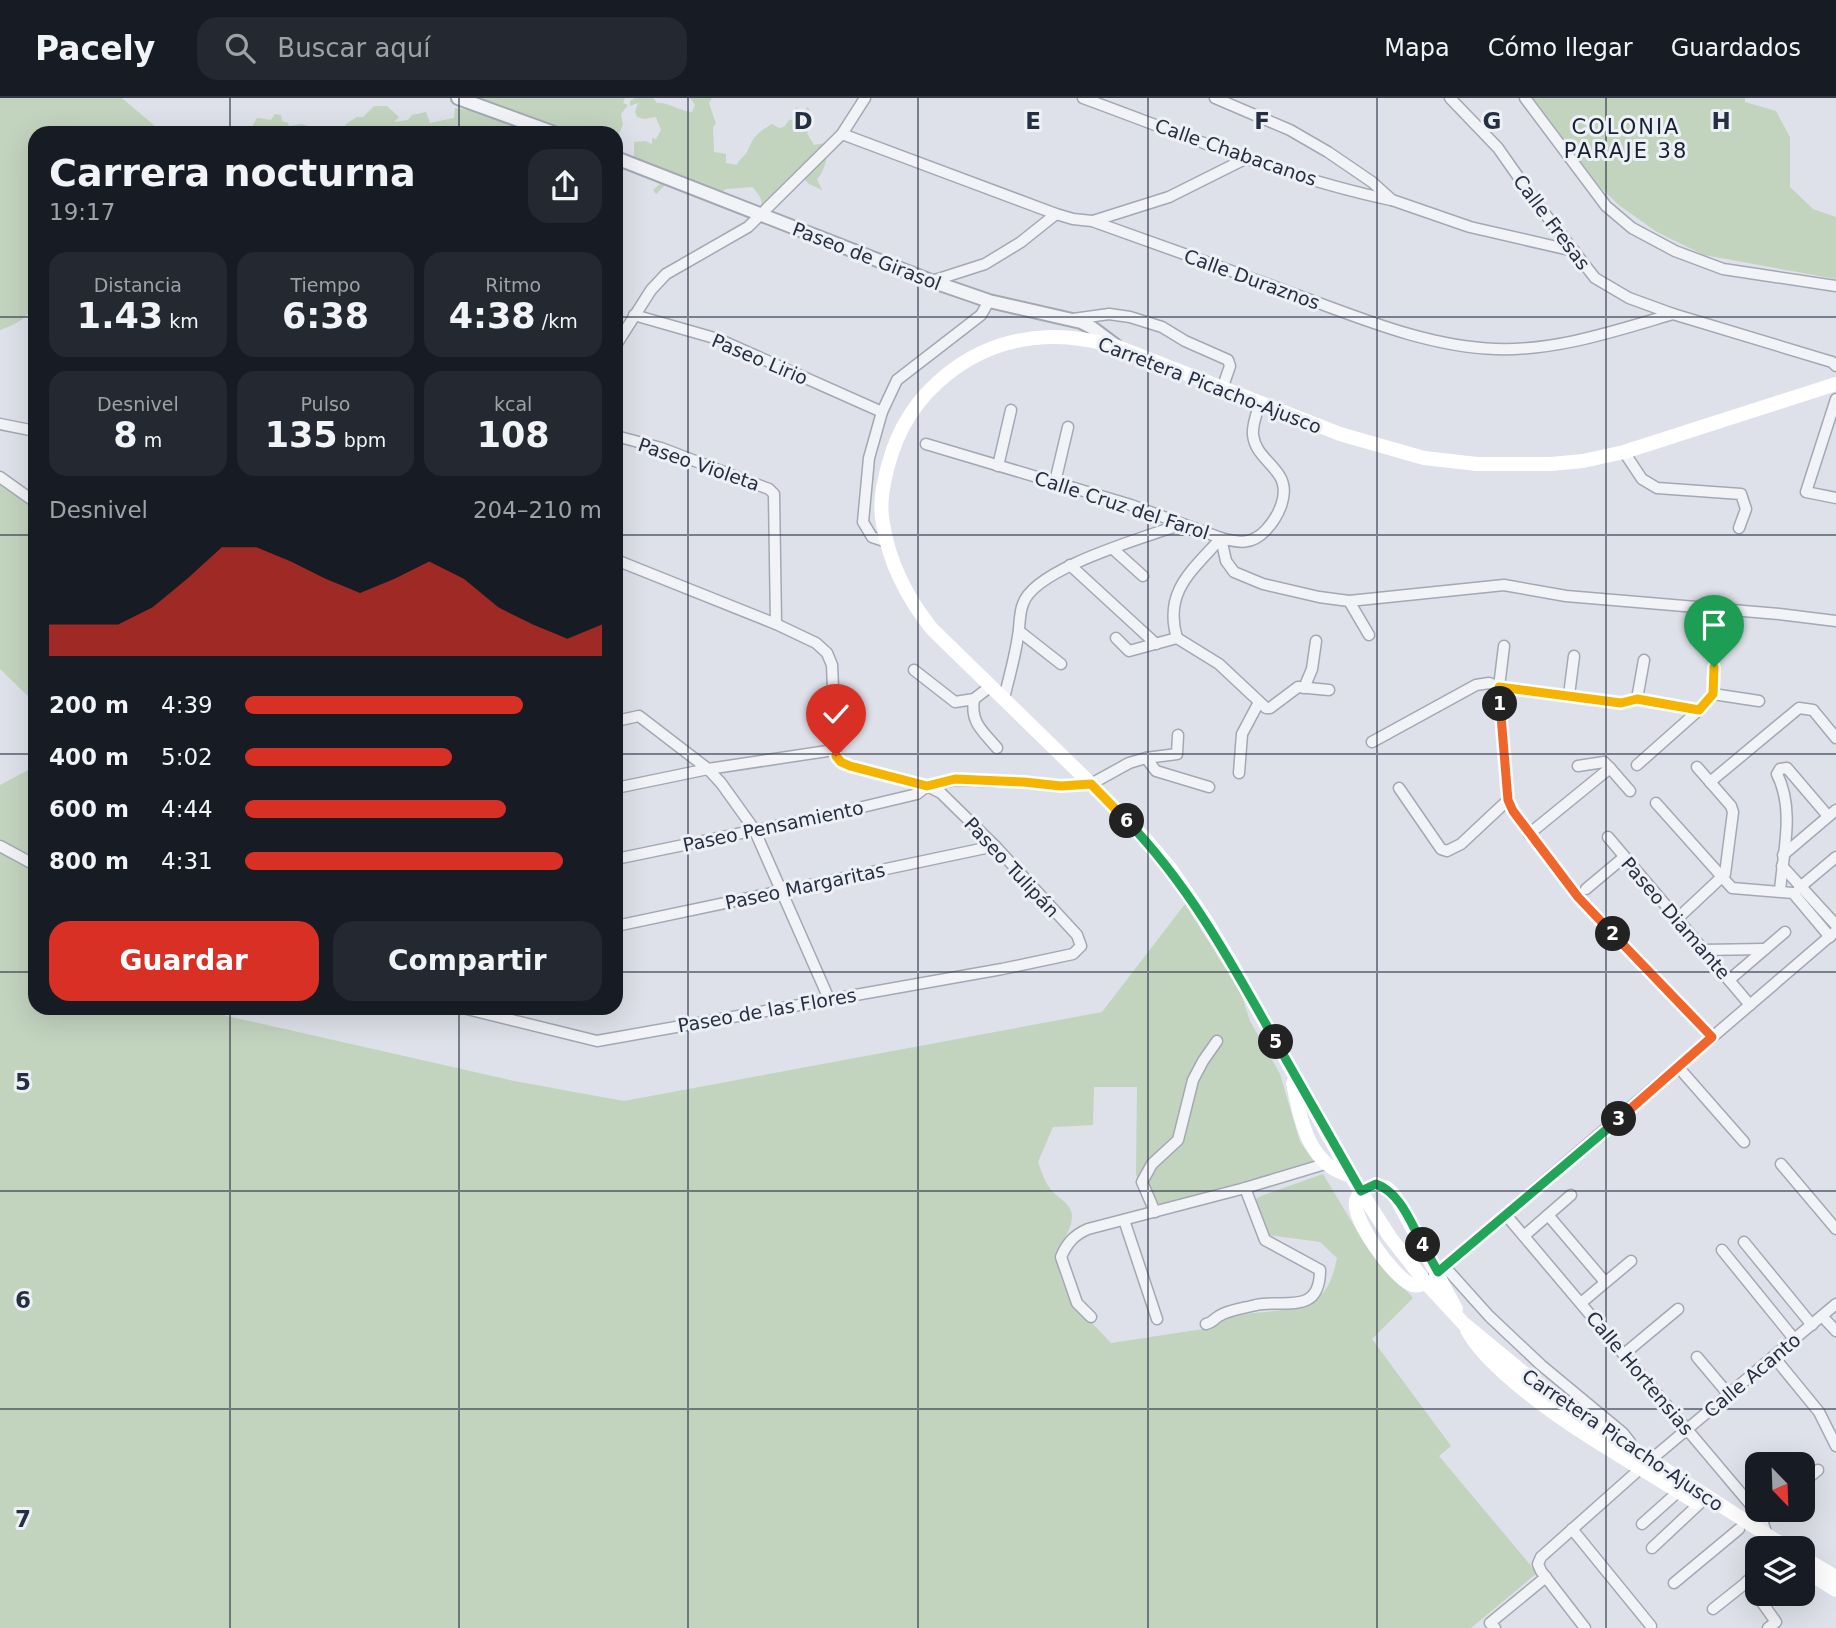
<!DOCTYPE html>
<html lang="es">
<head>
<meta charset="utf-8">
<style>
  :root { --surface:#171b24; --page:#242831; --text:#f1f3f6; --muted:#9ea1a6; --line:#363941; --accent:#d93025 }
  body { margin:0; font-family:"DejaVu Sans",sans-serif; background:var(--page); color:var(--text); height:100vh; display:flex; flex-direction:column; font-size:26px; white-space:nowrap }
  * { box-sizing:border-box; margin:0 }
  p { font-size:23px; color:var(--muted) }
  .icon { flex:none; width:38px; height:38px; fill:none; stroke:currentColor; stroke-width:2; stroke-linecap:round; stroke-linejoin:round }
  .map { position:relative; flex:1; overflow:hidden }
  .details { position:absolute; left:28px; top:28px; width:595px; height:889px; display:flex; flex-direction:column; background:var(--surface); border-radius:21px; box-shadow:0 7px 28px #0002 }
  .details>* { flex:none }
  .needle { width:46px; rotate:157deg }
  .controls { position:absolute; left:1745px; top:1354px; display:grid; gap:14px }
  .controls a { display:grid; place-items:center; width:70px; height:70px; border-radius:14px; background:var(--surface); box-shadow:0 7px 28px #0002; font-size:35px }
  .pin { position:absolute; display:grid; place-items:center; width:60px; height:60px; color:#fff; margin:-72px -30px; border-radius:50% 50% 50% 0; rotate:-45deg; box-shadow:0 0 7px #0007 }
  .pin .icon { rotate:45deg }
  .km { position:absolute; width:35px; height:35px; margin:-18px; border-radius:50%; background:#222; color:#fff; font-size:19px; line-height:35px; text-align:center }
  .round { display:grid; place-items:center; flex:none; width:74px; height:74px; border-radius:21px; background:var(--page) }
  .summary { display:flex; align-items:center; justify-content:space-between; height:119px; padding:0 21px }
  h1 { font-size:38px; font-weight:800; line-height:52px }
  .figures { display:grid; grid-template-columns:repeat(3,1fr); gap:10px; height:119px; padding:7px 21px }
  .figures div { display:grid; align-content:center; border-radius:18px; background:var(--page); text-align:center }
  .figures b { font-size:35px; font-weight:800 }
  .figures small { font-size:19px; font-weight:400 }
  .figures p { font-size:19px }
  .chart { height:196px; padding:14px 21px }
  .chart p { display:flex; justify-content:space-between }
  .chart svg { width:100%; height:126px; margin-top:7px; fill:var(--accent); opacity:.7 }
  .action { display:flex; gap:14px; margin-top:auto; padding:14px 21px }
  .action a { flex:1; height:80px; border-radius:21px; background:var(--accent); color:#fff; font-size:28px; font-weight:800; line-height:80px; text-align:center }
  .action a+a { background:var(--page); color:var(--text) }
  ul { padding:0 21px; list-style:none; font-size:23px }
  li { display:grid; grid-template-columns:112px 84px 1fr; align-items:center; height:52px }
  li i { height:18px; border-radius:9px; background:var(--accent) }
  header { display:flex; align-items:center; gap:42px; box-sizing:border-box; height:98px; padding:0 35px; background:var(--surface); border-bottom:2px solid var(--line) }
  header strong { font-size:33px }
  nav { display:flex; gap:38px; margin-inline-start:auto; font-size:24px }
  .search { width:490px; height:63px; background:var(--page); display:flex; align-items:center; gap:18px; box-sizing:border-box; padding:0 24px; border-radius:21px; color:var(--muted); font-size:26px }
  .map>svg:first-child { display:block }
  .green { fill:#c2d3be }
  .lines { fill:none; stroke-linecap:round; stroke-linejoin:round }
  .minor-casing { stroke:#a3a8b3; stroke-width:13 }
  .tertiary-casing { stroke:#a3a8b3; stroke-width:16 }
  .minor { stroke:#f1f3f7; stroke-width:10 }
  .tertiary { stroke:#f1f3f7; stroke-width:12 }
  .secondary { stroke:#fff; stroke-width:14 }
  .split-1-casing { stroke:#fff; stroke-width:14 }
  .split-2-casing { stroke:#fff; stroke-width:14 }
  .split-3-casing { stroke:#fff; stroke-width:14 }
  .split-4-casing { stroke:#fff; stroke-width:14 }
  .split-5-casing { stroke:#fff; stroke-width:14 }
  .split-6-casing { stroke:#fff; stroke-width:14 }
  .split-7-casing { stroke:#fff; stroke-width:14 }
  .split-1 { stroke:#f5b400; stroke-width:9 }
  .split-2 { stroke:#f0652b; stroke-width:9 }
  .split-3 { stroke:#f0652b; stroke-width:9 }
  .split-4 { stroke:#22a559; stroke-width:9 }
  .split-5 { stroke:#22a559; stroke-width:9 }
  .split-6 { stroke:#22a559; stroke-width:9 }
  .split-7 { stroke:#f5b400; stroke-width:9 }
  .grid { fill:none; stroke:#262e41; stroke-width:2; stroke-opacity:0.55 }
  .labels { text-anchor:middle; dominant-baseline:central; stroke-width:6; stroke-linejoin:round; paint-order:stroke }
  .street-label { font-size:19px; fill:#262e41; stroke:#edf1f6 }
  .neighbourhood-label { font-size:21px; letter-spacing:2px; fill:#181f31; stroke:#edf1f6 }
  .grid-label { font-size:23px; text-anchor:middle; font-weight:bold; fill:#262e41; stroke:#edf1f6; stroke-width:6; stroke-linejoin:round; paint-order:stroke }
</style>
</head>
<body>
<header>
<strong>Pacely</strong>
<div class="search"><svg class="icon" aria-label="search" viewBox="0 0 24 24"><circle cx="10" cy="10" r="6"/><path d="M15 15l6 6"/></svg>Buscar aquí</div>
<nav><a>Mapa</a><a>Cómo llegar</a><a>Guardados</a></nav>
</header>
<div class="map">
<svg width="1836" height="1530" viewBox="0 0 1836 1530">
  <rect width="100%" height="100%" fill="#dee1e9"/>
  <!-- green -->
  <g class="green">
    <path d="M0 0H122L163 35H35V204C28 221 16 226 0 232Z"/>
    <path d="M457 0H625L623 5 628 7 621 16 623 26 616 45V35H434L433 32H414L411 35H345L346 26 357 19H363L374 8H387L399 19 394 24 408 22 412 17 426 14 430 25 454 20 455 10 467 12 461 9Z"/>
    <path d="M635 0H653L657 5C669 4 679 13 692 14L695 7 690 0H712L709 5 716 26 713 29 714 54 726 56V65L737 67C739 61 744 59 747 54 753 39 757 35 772 26L779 30 784 29 789 22 795 21 794 13 797 9 800 17 808 9 813 20 807 35 814 47 826 45C829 56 825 73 817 81L822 92 809 86 803 80 764 112 760 99 753 89 726 91 719 95 674 89 667 85 656 96 653 92 661 85 634 64V44L646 43 652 46V40L656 41 661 32 656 19 644 21 637 19 635 14 638 5 630 8V3Z"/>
    <path d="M1533 0H1745V4L1776 13 1790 39V89L1813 111 1836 119V181L1704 157 1657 134 1620 108 1600 89Z"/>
    <path d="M275 16 281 17 282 23 288 25 289 28 302 26 314 30 315 35H248L257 20 271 22Z"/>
    <path d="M0 383 35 409V601L30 600 0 571Z"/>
    <path d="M32 670 35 671V910H192L514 983 624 1003 1102 914 1185 806 1241 895 1250 923 1280 976 1300 1044 1315 1064 1299 1072 1249 1082 1161 1106 1154 1105 1136 1077 1137 989H1094L1093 1027 1053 1029 1038 1064C1041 1072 1044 1082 1049 1089 1055 1099 1072 1105 1072 1118 1072 1132 1062 1141 1060 1154 1052 1192 1088 1219 1111 1245L1210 1230C1214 1227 1219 1224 1224 1222 1253 1209 1307 1220 1326 1191 1332 1182 1335 1170 1337 1160L1320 1144 1268 1137 1256 1103 1257 1100 1261 1098 1323 1076 1365 1146 1413 1200 1372 1241 1451 1348 1439 1358 1537 1475 1471 1530H0V687Z"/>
  </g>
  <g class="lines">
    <defs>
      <g id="minor">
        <path d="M1083 0C1184 37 1286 80 1391 102"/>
        <path d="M1215 0 1290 32 1328 54 1372 84 1392 102 1470 129 1574 153"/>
        <path d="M1450 0 1498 50 1538 107 1595 180 1629 200 1673 216 1832 264 1836 268"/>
        <path d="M1525 0 1606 108 1632 130 1675 153 1723 171 1836 188"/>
        <path d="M842 36 1056 116 1073 121 1092 123C1160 147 1229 172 1297 197 1360 220 1428 249 1496 251 1556 253 1615 233 1673 216"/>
        <path d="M1093 123 1169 99 1247 60"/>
        <path d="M932 183 985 166 1021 144 1056 116"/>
        <path d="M634 217 718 241 882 314"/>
        <path d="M1073 221 1109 216 1130 219 1162 229 1185 243 1228 262 1230 268 1222 291"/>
        <path d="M616 247 651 192 666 176 748 129 842 36 865 0"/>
        <path d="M1836 301 1806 394 1836 400"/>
        <path d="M0 326 35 333"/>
        <path d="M616 338 661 350 769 391 774 396 776 526"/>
        <path d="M926 346 1131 407 1221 440 1226 463 1234 474 1263 486 1319 499 1349 503 1504 487 1566 498 1779 516 1836 523"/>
        <path d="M1624 354 1642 381 1657 390 1741 396 1746 411 1739 430"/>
        <path d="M998 368 1011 312"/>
        <path d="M0 379 35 404"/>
        <path d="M1055 384 1068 329"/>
        <path d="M887 444 872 439 863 424 869 360 882 314 897 282 981 217 989 203"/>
        <path d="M1113 451 1143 478"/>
        <path d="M616 462 776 526 816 545 827 555 832 567 836 658 841 664 850 668 927 688 955 682 1024 684 1061 688 1091 686 1129 665 1146 660 1177 656 1178 637"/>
        <path d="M1070 467 1156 546"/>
        <path d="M1349 503 1369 537"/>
        <path d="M1019 533 1061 566"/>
        <path d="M1116 540 1129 553 1177 540"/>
        <path d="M1177 540C1163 493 1193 472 1221 440 1239 445 1252 447 1266 432 1278 419 1291 395 1279 377 1270 363 1255 355 1253 337 1252 326 1257 315 1260 305"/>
        <path d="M1177 540 1219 566 1266 610H1270L1298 589 1329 592"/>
        <path d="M1504 548 1499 589 1508 702 1513 713 1578 799 1712 939"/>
        <path d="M914 572 955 604 974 601 991 588"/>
        <path d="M1304 590 1312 571 1316 543"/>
        <path d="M1713 596 1759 603"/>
        <path d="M1569 597 1574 558"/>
        <path d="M1004 600C1009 580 1015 559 1018 538 1020 528 1019 515 1023 506 1034 470 1147 439 1182 426"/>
        <path d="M974 601C970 625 983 633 997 650"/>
        <path d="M1637 601 1644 562"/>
        <path d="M616 623 639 618 708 671 721 685 754 731 829 901"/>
        <path d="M1372 644 1476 587 1489 585 1499 589 1621 605 1637 601 1699 612"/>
        <path d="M1146 660 1156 673 1209 689"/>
        <path d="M1637 667 1699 612 1713 596 1714 569"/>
        <path d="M1578 668 1604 664 1610 670"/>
        <path d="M1239 675 1242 636 1259 604"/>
        <path d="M1710 684 1799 610 1813 612 1836 640"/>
        <path d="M616 690 708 671 834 652"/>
        <path d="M1399 690 1441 751 1447 753 1461 746 1508 702"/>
        <path d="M1656 705 1732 790 1793 795 1830 839"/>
        <path d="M1529 736 1610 670 1630 693"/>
        <path d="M1608 739 1750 907"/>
        <path d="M0 748 35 767"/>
        <path d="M1783 757 1836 712"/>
        <path d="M1782 768 1836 827"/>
        <path d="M1799 790 1836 759"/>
        <path d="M1586 791 1623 760"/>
        <path d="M1780 793C1783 754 1795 712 1777 676L1780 671 1787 670 1828 718"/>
        <path d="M1678 820 1725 776 1733 714 1731 708 1697 669"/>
        <path d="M616 828 995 748"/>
        <path d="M1703 852 1765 851"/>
        <path d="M1729 882 1785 834"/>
        <path d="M463 910 597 943 1002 871 1073 856 1081 848 1077 837 995 748 941 695 927 688 917 696 829 717 616 761"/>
        <path d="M1679 970 1744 1044"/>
        <path d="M1781 1066 1836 1131"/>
        <path d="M1155 1114 1142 1084 1152 1066 1178 1042 1193 982 1203 963 1217 943"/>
        <path d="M1506 1117 1761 1419 1767 1437"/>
        <path d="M1548 1117 1571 1097"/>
        <path d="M1124 1122 1157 1221"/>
        <path d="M1524 1138 1548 1117 1605 1184"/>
        <path d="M1744 1144 1812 1227"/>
        <path d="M1722 1152 1795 1242"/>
        <path d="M1445 1169 1489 1218 1541 1267 1623 1335 1630 1344"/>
        <path d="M1434 1178 1836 833"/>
        <path d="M1581 1205 1631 1163"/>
        <path d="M1822 1218 1836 1233"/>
        <path d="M1091 1219 1077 1205 1061 1159C1067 1145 1074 1137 1088 1131L1245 1090 1325 1066"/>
        <path d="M1206 1226C1212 1225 1214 1221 1219 1218 1228 1212 1245 1210 1256 1207 1284 1201 1320 1218 1320 1172L1265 1142 1245 1090"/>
        <path d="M1624 1256 1678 1211"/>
        <path d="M1697 1259 1729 1297"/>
        <path d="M1774 1259 1819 1314 1836 1348"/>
        <path d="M1802 1385 1818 1372"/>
        <path d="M1642 1426 1679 1393"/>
        <path d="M1572 1431 1651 1528"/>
        <path d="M1652 1450 1699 1406"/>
        <path d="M1747 1483 1776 1524 1768 1530"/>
        <path d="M1674 1485 1739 1431"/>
        <path d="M1713 1511 1757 1476"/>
        <path d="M1495 1530 1490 1525 1546 1479"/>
        <path d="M1585 1530 1541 1473 1538 1466 1541 1459 1641 1370 1836 1206"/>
      </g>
      <g id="tertiary">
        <path d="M458 0 554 35"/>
        <path d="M616 60 931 183 989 203 1081 224 1091 229 1115 247"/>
      </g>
    </defs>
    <!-- minor casing -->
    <use href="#minor" class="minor-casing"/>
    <!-- tertiary casing -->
    <use href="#tertiary" class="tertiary-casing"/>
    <!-- minor -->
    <use href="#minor" class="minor"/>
    <!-- tertiary -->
    <use href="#tertiary" class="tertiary"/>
    <!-- secondary -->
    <g class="secondary">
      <path d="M1293 985C1301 1023 1308 1067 1351 1078"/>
      <path d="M1426 1185C1421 1187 1415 1189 1410 1186 1393 1178 1352 1122 1356 1103 1357 1100 1359 1096 1361 1093L1376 1086 1387 1090 1395 1098 1456 1211"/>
      <path d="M1467 1232C1478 1251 1491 1263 1506 1277 1563 1328 1631 1363 1695 1404"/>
      <path d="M1789 1451 1554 1300 1463 1225 1426 1185 1390 1139 1351 1078 1231 864 1207 824 1170 770 1148 744 1091 686 932 531C908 501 889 464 883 426 879 406 883 387 888 368 907 293 973 241 1050 239 1074 238 1096 243 1118 249L1340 336 1424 360 1477 366H1551L1583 363 1624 354 1836 286"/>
      <path d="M1802 1459 1836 1479"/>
      <path d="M1802 1471 1836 1492"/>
    </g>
  </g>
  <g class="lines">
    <defs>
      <path id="split-1" d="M1500 606 1499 589 1621 605 1637 601 1699 612 1713 596 1714 569"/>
      <path id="split-2" d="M1500 606 1508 702 1513 713 1578 799 1613 836"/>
      <path id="split-3" d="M1613 836 1712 939 1619 1021"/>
      <path id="split-4" d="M1423 1147 1438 1174 1619 1021"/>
      <path id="split-5" d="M1276 944 1361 1093 1376 1086C1401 1095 1411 1126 1423 1147"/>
      <path id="split-6" d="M1127 723C1190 788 1232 866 1276 944"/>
      <path id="split-7" d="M836 658 841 664 850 668 927 688 955 681 1024 684 1061 688 1091 686 1127 723"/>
    </defs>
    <!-- split-1 casing -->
    <use href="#split-1" class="split-1-casing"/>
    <!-- split-2 casing -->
    <use href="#split-2" class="split-2-casing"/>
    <!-- split-3 casing -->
    <use href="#split-3" class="split-3-casing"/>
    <!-- split-4 casing -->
    <use href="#split-4" class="split-4-casing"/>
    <!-- split-5 casing -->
    <use href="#split-5" class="split-5-casing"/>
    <!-- split-6 casing -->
    <use href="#split-6" class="split-6-casing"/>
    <!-- split-7 casing -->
    <use href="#split-7" class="split-7-casing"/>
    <!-- split-1 -->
    <use href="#split-1" class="split-1"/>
    <!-- split-2 -->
    <use href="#split-2" class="split-2"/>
    <!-- split-3 -->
    <use href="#split-3" class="split-3"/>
    <!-- split-4 -->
    <use href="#split-4" class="split-4"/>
    <!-- split-5 -->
    <use href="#split-5" class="split-5"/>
    <!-- split-6 -->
    <use href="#split-6" class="split-6"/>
    <!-- split-7 -->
    <use href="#split-7" class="split-7"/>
  </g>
  <!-- grid -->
  <path class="grid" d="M230 0V35M459 0V35M688 0V1530M918 0V1530M1148 0V1530M1377 0V1530M1606 0V1530M0 219H35M616 219H1836M0 437H35M616 437H1836M0 656H35M616 656H1836M0 874H35M616 874H1836M230 910V1530M459 910V1530M0 1093H1836M0 1311H1836"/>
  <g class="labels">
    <!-- street labels -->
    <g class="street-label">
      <text transform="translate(1236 54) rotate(19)">Calle Chabacanos</text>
      <text transform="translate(1552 124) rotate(53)">Calle Fresas</text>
      <text transform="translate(867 158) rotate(21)">Paseo de Girasol</text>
      <text transform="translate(1252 181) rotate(20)">Calle Duraznos</text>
      <text transform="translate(760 261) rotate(23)">Paseo Lirio</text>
      <text transform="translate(1210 287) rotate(21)">Carretera Picacho-Ajusco</text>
      <text transform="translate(699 366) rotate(19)">Paseo Violeta</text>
      <text transform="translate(1122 407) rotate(18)">Calle Cruz del Farol</text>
      <text transform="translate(773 728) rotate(-12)">Paseo Pensamiento</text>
      <text transform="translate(1012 769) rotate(47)">Paseo Tulipán</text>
      <text transform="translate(805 788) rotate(-12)">Paseo Margaritas</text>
      <text transform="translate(1676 820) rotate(49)">Paseo Diamante</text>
      <text transform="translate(767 912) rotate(-10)">Paseo de las Flores</text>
      <text transform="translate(1640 1275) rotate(50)">Calle Hortensias</text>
      <text transform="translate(1752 1277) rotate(-40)">Calle Acanto</text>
      <text transform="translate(1623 1342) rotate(34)">Carretera Picacho-Ajusco</text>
    </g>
    <!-- neighbourhood labels -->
    <g class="neighbourhood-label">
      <text x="1626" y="29">COLONIA<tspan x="1626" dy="24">PARAJE 38</tspan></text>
    </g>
  </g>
  <g class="grid-label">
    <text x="803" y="31">D</text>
    <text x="1033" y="31">E</text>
    <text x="1262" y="31">F</text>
    <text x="1492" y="31">G</text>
    <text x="1721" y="31">H</text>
    <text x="23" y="992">5</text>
    <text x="23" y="1210">6</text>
    <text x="23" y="1429">7</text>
  </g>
</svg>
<div class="controls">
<a><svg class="needle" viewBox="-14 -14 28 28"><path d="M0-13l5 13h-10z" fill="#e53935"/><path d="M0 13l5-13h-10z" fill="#9ea1a6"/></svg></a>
<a><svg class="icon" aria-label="layers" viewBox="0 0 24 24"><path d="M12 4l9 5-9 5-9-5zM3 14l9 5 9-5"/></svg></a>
</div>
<div class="pin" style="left:1714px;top:569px;background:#1e9e55"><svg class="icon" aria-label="arrive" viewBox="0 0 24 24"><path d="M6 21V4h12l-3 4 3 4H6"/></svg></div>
<div class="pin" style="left:836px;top:658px;background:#d93025"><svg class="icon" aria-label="check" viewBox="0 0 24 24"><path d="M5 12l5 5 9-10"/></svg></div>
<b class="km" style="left:1500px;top:606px">1</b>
<b class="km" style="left:1613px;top:836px">2</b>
<b class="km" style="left:1619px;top:1021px">3</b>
<b class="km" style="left:1423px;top:1147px">4</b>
<b class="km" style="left:1276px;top:944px">5</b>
<b class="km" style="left:1127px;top:723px">6</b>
<section class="details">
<div class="summary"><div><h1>Carrera nocturna</h1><p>19:17</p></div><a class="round"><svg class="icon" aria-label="share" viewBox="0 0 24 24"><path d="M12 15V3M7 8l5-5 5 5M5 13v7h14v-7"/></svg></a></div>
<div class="figures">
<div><p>Distancia</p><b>1.43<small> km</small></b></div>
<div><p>Tiempo</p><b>6:38</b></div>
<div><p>Ritmo</p><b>4:38<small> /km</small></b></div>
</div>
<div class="figures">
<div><p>Desnivel</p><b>8<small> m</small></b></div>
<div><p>Pulso</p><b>135<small> bpm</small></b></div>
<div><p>kcal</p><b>108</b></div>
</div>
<div class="chart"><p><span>Desnivel</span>204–210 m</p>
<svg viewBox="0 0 160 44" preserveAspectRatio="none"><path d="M0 44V33L10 33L20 33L30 27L40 17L50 6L60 6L70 11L80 17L90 22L100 17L110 11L120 17L130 27L140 33L150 38L160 33V44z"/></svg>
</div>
<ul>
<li><b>200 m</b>4:39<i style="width:78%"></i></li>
<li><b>400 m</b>5:02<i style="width:58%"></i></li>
<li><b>600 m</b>4:44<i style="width:73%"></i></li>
<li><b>800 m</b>4:31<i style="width:89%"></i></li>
</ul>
<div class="action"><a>Guardar</a><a>Compartir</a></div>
</section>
</div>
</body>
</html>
